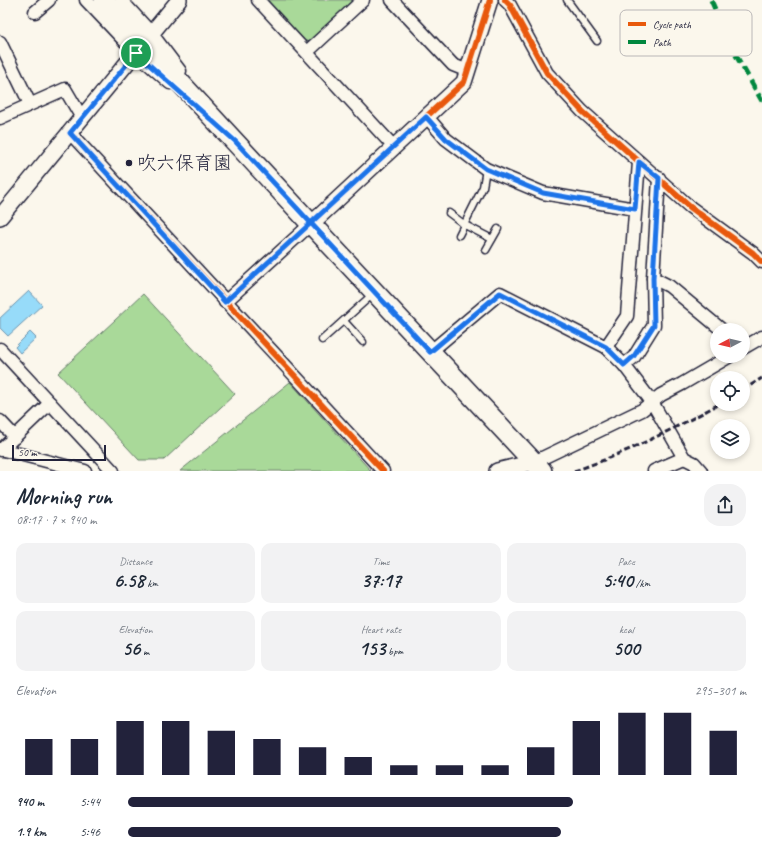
<!DOCTYPE html>
<html lang="en">
<head>
<meta charset="utf-8">
<style>
  :root { --surface:#fff; --page:#f2f2f3; --text:#1f2937; --muted:#747a83; --accent:#22223b }
  body { margin:0; font-family:Caveat,"Klee One",sans-serif; background:var(--page); color:var(--text); height:100vh; display:flex; flex-direction:column; font-size:15px; white-space:nowrap }
  * { box-sizing:border-box; margin:0 }
  p { font-size:13px; color:var(--muted) }
  .icon { flex:none; width:22px; height:22px; fill:none; stroke:currentColor; stroke-width:2; stroke-linecap:round; stroke-linejoin:round }
  .map { position:relative; height:471px; overflow:hidden }
  .panel { display:flex; flex-direction:column; background:var(--surface); flex:1 }
  .panel>* { flex:none }
  .needle { width:26px; rotate:263deg }
  .fabs { position:absolute; left:710px; top:323px; display:grid; gap:8px }
  .fabs a { display:grid; place-items:center; width:40px; height:40px; border-radius:50%; background:var(--surface); box-shadow:0 2px 6px #0003; font-size:20px }
  .scale { position:absolute; left:12px; bottom:10px; width:94px; box-sizing:border-box; padding-left:4px; border:2px solid #22223b; border-top:0; font-size:11px; line-height:14px; white-space:nowrap; color:#22223b; -webkit-text-stroke:3px #fbf7ec; paint-order:stroke }
  .pin { position:absolute; display:grid; place-items:center; width:34px; height:34px; color:#fff; margin:-17px; border:2px solid #fff; border-radius:50%; box-shadow:0 1px 4px #0007 }
  .round { display:grid; place-items:center; flex:none; width:42px; height:42px; border-radius:16px; background:var(--page) }
  .overview { display:flex; align-items:center; justify-content:space-between; height:68px; padding:0 16px }
  h1 { font-size:22px; font-weight:700; line-height:30px }
  .stats { display:grid; grid-template-columns:repeat(3,1fr); gap:6px; height:68px; padding:4px 16px }
  .stats div { display:grid; align-content:center; border-radius:10px; background:var(--page); text-align:center }
  .stats b { font-size:20px; font-weight:700 }
  .stats small { font-size:11px; font-weight:400 }
  .stats p { font-size:11px }
  .chart { height:112px; padding:8px 16px }
  .chart p { display:flex; justify-content:space-between }
  .chart svg { width:100%; height:72px; margin-top:4px; stroke:var(--accent); stroke-width:6 }
  ul { padding:0 16px; list-style:none; font-size:13px }
  li { display:grid; grid-template-columns:64px 48px 1fr; align-items:center; height:30px }
  li i { height:10px; border-radius:5px; background:var(--accent) }
  .map>svg:first-child { display:block }
  .green { fill:#a9d999; stroke:#667e6a }
  .water { fill:#97dbf9; stroke:#6891ad }
  .lines { fill:none; stroke-linecap:round; stroke-linejoin:round }
  .service-casing { stroke:#22223b; stroke-width:9 }
  .minor-casing { stroke:#22223b; stroke-width:15 }
  .tertiary-casing { stroke:#22223b; stroke-width:18 }
  .primary-casing { stroke:#22223b; stroke-width:22 }
  .service { stroke:#fbf7ec; stroke-width:6 }
  .minor { stroke:#fbf7ec; stroke-width:12 }
  .tertiary { stroke:#fbf7ec; stroke-width:15 }
  .primary { stroke:#fbf7ec; stroke-width:19 }
  .rail { stroke:#22223b; stroke-width:3; stroke-dasharray:6 3; stroke-linecap:butt }
  .quiet { stroke:#00873e; stroke-width:5; stroke-dasharray:10 5; stroke-linecap:butt }
  .cycleway-casing { stroke:#fbf7ec; stroke-width:8 }
  .cycleway { stroke:#e8590c; stroke-width:6 }
  .route-casing { stroke:#fff; stroke-width:8 }
  .route { stroke:#1a73e8; stroke-width:5 }
  .poi-dot { fill:#22223b; stroke:#fbf7ec; stroke-width:1.5 }
  .labels { text-anchor:middle; dominant-baseline:central; stroke-width:4; stroke-linejoin:round; paint-order:stroke }
  .poi-label { font-size:19px; fill:#22223b; stroke:#fbf7ec; text-anchor:start }
  .key { fill:#fbf7ec; stroke:#bab7b7; stroke-width:1 }
  .key-label { font-size:11px; fill:#22223b }
</style>
</head>
<body>
<div class="map">
<svg width="762" height="471" viewBox="0 0 762 471">
  <rect width="100%" height="100%" fill="#fbf7ec"/>
  <filter id="ink" filterUnits="userSpaceOnUse"><feTurbulence type="fractalNoise" baseFrequency=".025" numOctaves="2"/><feDisplacementMap in="SourceGraphic" scale="8" xChannelSelector="R" yChannelSelector="G"/><feConvolveMatrix kernelMatrix="1 2 1 2 8 2 1 2 1" color-interpolation-filters="sRGB"/></filter>
  <g filter="url(#ink)">
    <!-- green -->
    <g class="green">
      <path d="M267 0H357L313 41H305Z"/>
      <path d="M143 294 235 394 164 460H139L58 373Z"/>
      <path d="M290 382 371 471H180Z"/>
    </g>
    <!-- water -->
    <g class="water">
      <path d="M29 291 42 305 8 336 0 328V318Z"/>
      <path d="M30 332 36 338 20 353 15 347Z"/>
    </g>
    <g class="lines">
      <defs>
        <g id="service">
          <path d="M567 0 597 41"/>
          <path d="M449 213 465 225 492 239"/>
          <path d="M459 235 483 187 486 169"/>
          <path d="M486 250 498 229"/>
          <path d="M344 321 363 342"/>
          <path d="M322 340 373 294"/>
        </g>
        <g id="minor">
          <path d="M86 0 136 53 170 83"/>
          <path d="M121 0 152 34 180 71"/>
          <path d="M258 0 394 147"/>
          <path d="M392 0 453 65 468 71"/>
          <path d="M505 0 510 5 547 73 582 111 690 207 753 253 762 262"/>
          <path d="M35 12 49 0"/>
          <path d="M0 42 30 104"/>
          <path d="M307 52 363 0"/>
          <path d="M427 117 446 139 486 169 543 193 635 209"/>
          <path d="M0 118 65 89 82 118"/>
          <path d="M70 133 383 471"/>
          <path d="M653 278 669 286 722 330"/>
          <path d="M225 302 311 224"/>
          <path d="M606 347 627 316 639 162"/>
          <path d="M743 348 762 337"/>
          <path d="M0 349 113 471"/>
          <path d="M430 352 500 293 606 347 624 365 652 402 684 458 694 463 701 471"/>
          <path d="M624 365 634 357 654 325 653 278 659 178"/>
          <path d="M0 421 15 437"/>
          <path d="M0 449 85 471"/>
          <path d="M1 450 50 403"/>
          <path d="M534 462 642 410 661 395 682 384 730 356"/>
          <path d="M654 471 684 458"/>
        </g>
        <g id="tertiary">
          <path d="M0 217 179 0"/>
          <path d="M311 224 464 82 490 0"/>
          <path d="M497 471 534 462"/>
        </g>
        <path id="primary" d="M104 0 311 224 542 471"/>
      </defs>
      <!-- service casing -->
      <use href="#service" class="service-casing"/>
      <!-- minor casing -->
      <use href="#minor" class="minor-casing"/>
      <!-- tertiary casing -->
      <use href="#tertiary" class="tertiary-casing"/>
      <!-- primary casing -->
      <use href="#primary" class="primary-casing"/>
      <!-- service -->
      <use href="#service" class="service"/>
      <!-- minor -->
      <use href="#minor" class="minor"/>
      <!-- tertiary -->
      <use href="#tertiary" class="tertiary"/>
      <!-- primary -->
      <use href="#primary" class="primary"/>
      <!-- rail -->
      <g class="rail">
        <path d="M743 390 762 378"/>
        <path d="M574 471C624 454 672 430 719 404"/>
      </g>
      <!-- quiet -->
      <path class="quiet" d="M711 0 733 50 762 101"/>
      <defs>
        <g id="cycleway">
          <path d="M505 0 510 5 547 73 582 111 690 207 753 253 762 262"/>
          <path d="M70 133 383 471"/>
          <path d="M225 302 464 82 490 0"/>
        </g>
      </defs>
      <!-- cycleway casing -->
      <use href="#cycleway" class="cycleway-casing"/>
      <!-- cycleway -->
      <use href="#cycleway" class="cycleway"/>
    </g>
  </g>
  <g class="lines" filter="url(#ink)">
    <defs>
      <path id="route" d="M136 53 70 133 225 302 426 117 446 139 486 169 543 193 635 209 639 162 659 178 653 278 654 325 634 356 624 365 606 347 500 293 430 352 235 141 136 53"/>
    </defs>
    <!-- route casing -->
    <use href="#route" class="route-casing"/>
    <!-- route -->
    <use href="#route" class="route"/>
  </g>
  <!-- markers -->
  <circle class="poi-dot" cx="129" cy="163" r="4"/>
  <g class="labels">
    <!-- poi labels -->
    <g class="poi-label">
      <text x="137" y="163">吹六保育園</text>
    </g>
  </g>
  <!-- legend -->
  <rect x="620" y="10" width="132" height="46" rx="6" class="key"/>
  <rect x="628" y="22" width="18" height="4" fill="#e8590c"/>
  <rect x="628" y="40" width="18" height="4" fill="#00873e"/>
  <g class="key-label">
    <text x="653" y="28">Cycle path</text>
    <text x="653" y="46">Path</text>
  </g>
</svg>
<div class="fabs">
<a><svg class="needle" viewBox="-14 -14 28 28"><path d="M0-13l5 13h-10z" fill="#e53935"/><path d="M0 13l5-13h-10z" fill="#747a83"/></svg></a>
<a><svg class="icon" aria-label="locate" viewBox="0 0 24 24"><circle cx="12" cy="12" r="6"/><path d="M12 2v4M12 18v4M2 12h4M18 12h4"/></svg></a>
<a><svg class="icon" aria-label="layers" viewBox="0 0 24 24"><path d="M12 4l9 5-9 5-9-5zM3 14l9 5 9-5"/></svg></a>
</div>
<div class="scale">50 m</div>
<div class="pin" style="left:136px;top:53px;background:#1e9e55"><svg class="icon" aria-label="arrive" viewBox="0 0 24 24"><path d="M6 21V4h12l-3 4 3 4H6"/></svg></div>
</div>
<section class="panel">
<div class="overview"><div><h1>Morning run</h1><p>08:17 · 7 × 940 m</p></div><a class="round"><svg class="icon" aria-label="share" viewBox="0 0 24 24"><path d="M12 15V3M7 8l5-5 5 5M5 13v7h14v-7"/></svg></a></div>
<div class="stats">
<div><p>Distance</p><b>6.58<small> km</small></b></div>
<div><p>Time</p><b>37:17</b></div>
<div><p>Pace</p><b>5:40<small> /km</small></b></div>
</div>
<div class="stats">
<div><p>Elevation</p><b>56<small> m</small></b></div>
<div><p>Heart rate</p><b>153<small> bpm</small></b></div>
<div><p>kcal</p><b>500</b></div>
</div>
<div class="chart"><p><span>Elevation</span>295–301 m</p>
<svg viewBox="0 0 160 44" preserveAspectRatio="none"><path d="M5 44V22M15 44V22M25 44V11M35 44V11M45 44V17M55 44V22M65 44V27M75 44V33M85 44V38M95 44V38M105 44V38M115 44V27M125 44V11M135 44V6M145 44V6M155 44V17"/></svg>
</div>
<ul>
<li><b>940 m</b>5:44<i style="width:72%"></i></li>
<li><b>1.9 km</b>5:46<i style="width:70%"></i></li>
</ul>
</section>
</body>
</html>
